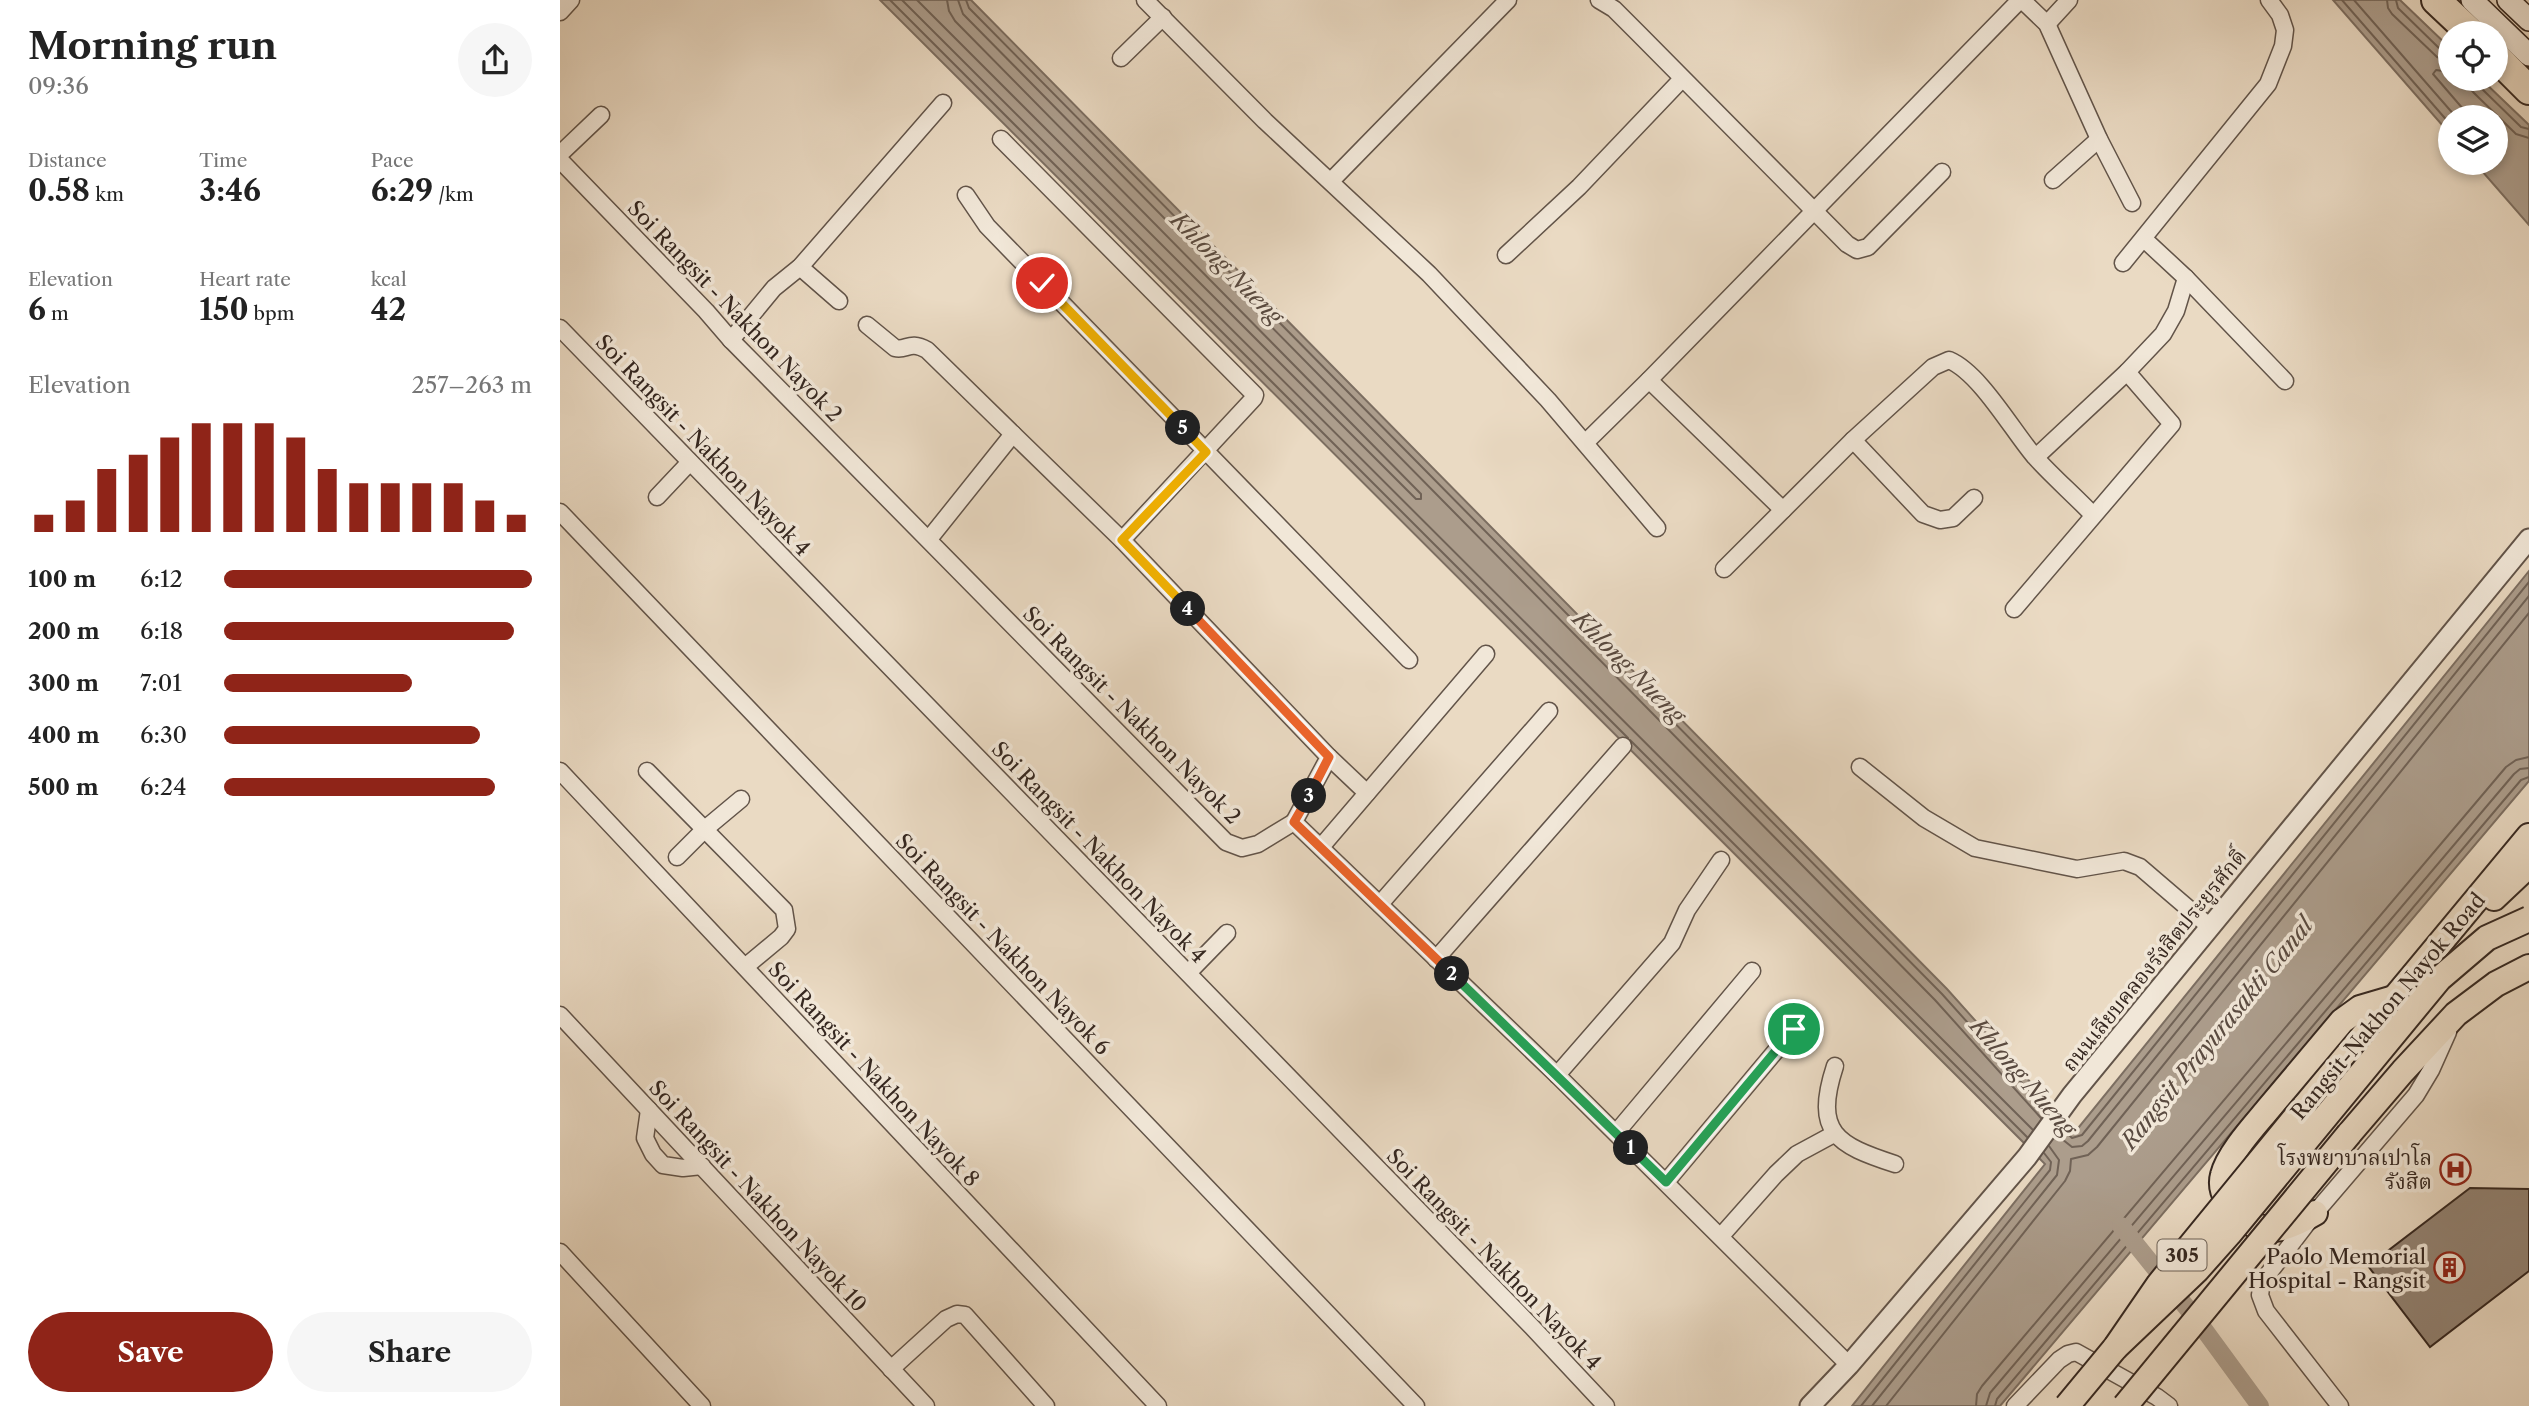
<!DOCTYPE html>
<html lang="en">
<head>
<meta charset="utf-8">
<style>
  :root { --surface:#fff; --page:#f6f6f6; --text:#222; --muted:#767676; --accent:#8f2418 }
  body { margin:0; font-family:"Libre Caslon Text","Noto Serif Thai",serif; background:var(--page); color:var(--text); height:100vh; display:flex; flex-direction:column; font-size:26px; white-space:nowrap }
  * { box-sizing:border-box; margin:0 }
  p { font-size:23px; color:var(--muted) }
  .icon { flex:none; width:38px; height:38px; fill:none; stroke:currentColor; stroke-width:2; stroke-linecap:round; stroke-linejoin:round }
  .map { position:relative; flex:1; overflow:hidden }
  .drawer { display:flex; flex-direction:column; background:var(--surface); width:560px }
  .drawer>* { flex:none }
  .fabs { position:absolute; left:1878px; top:21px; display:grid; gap:14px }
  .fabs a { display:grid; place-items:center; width:70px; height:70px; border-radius:50%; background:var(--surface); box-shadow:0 4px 10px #0003; font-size:35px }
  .pin { position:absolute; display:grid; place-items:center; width:60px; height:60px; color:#fff; margin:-30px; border:4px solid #fff; border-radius:50%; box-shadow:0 2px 7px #0007 }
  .km { position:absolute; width:35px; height:35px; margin:-18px; border-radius:50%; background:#222; color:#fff; font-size:19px; line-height:35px; text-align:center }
  .round { display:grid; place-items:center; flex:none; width:74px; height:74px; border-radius:37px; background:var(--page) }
  .overview { display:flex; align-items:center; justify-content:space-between; height:119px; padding:0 28px }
  h1 { font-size:38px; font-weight:700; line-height:52px }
  .metrics { display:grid; grid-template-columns:repeat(3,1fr); gap:10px; height:119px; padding:7px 28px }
  .metrics div { display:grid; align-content:center }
  .metrics b { font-size:30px; font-weight:700 }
  .metrics small { font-size:19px; font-weight:400 }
  .metrics p { font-size:19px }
  .chart { height:196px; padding:14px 28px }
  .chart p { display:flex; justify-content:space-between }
  .chart svg { width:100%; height:126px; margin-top:7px; stroke:var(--accent); stroke-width:6 }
  .primary-button { display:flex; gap:14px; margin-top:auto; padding:14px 28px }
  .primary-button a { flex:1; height:80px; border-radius:42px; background:var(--accent); color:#fff; font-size:28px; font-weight:700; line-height:80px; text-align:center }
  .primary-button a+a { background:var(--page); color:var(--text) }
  ul { padding:0 28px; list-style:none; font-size:23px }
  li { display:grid; grid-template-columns:112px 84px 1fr; align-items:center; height:52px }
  li i { height:18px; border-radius:9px; background:var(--accent) }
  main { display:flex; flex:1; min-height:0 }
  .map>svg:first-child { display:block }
  .water { fill:#ac9d8c; stroke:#7c6e61; stroke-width:2 }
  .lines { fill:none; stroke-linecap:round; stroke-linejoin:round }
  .shore { stroke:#706256; stroke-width:2 }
  .canal { stroke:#ac9d8c; stroke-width:18 }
  .building { fill:#938475; stroke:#352720; stroke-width:2 }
  .minor-casing { stroke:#625449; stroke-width:19 }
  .tertiary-casing { stroke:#625449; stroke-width:23 }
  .secondary-casing { stroke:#352720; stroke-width:24 }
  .primary-casing { stroke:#352720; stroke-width:28 }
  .motorway-casing { stroke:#352720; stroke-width:32 }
  .minor { stroke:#f1e7d8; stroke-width:16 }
  .tertiary { stroke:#f1e7d8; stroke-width:19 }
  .secondary { stroke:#f1e7d8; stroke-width:21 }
  .primary { stroke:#eadac3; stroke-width:24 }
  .motorway { stroke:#eadac3; stroke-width:28 }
  .primary-bridge-casing { stroke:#352720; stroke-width:28; stroke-linecap:butt }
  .trunk-bridge-casing { stroke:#352720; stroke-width:28; stroke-linecap:butt }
  .primary-bridge { stroke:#eadac3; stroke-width:24 }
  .trunk-bridge { stroke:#eadac3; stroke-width:24 }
  .split-1-casing { stroke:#fff; stroke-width:14 }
  .split-2-casing { stroke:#fff; stroke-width:14 }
  .split-3-casing { stroke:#fff; stroke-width:14 }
  .split-4-casing { stroke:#fff; stroke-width:14 }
  .split-5-casing { stroke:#fff; stroke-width:14 }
  .split-6-casing { stroke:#fff; stroke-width:14 }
  .split-1 { stroke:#22a559; stroke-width:9 }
  .split-2 { stroke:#22a559; stroke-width:9 }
  .split-3 { stroke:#f0652b; stroke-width:9 }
  .split-4 { stroke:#f0652b; stroke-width:9 }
  .split-5 { stroke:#f5b400; stroke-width:9 }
  .split-6 { stroke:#f5b400; stroke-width:9 }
  .labels { text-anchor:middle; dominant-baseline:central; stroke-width:7; stroke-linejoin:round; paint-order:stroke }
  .shield { fill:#f1e7d8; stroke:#6d6157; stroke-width:2 }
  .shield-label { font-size:19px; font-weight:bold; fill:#352720 }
  .street-label { font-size:21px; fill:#352720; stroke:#f1e7d8 }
  .poi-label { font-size:21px; fill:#352720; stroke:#f1e7d8; text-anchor:end }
  .water-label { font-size:23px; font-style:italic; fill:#594a40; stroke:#f1e7d8 }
</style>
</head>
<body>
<main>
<section class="drawer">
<div class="overview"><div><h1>Morning run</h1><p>09:36</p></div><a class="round"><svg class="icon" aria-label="share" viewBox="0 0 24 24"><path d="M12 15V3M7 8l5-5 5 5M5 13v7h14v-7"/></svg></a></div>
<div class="metrics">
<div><p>Distance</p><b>0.58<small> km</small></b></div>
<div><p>Time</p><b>3:46</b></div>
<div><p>Pace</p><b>6:29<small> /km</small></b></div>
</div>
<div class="metrics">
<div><p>Elevation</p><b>6<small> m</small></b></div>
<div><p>Heart rate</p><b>150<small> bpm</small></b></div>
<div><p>kcal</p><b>42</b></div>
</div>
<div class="chart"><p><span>Elevation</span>257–263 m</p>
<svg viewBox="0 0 160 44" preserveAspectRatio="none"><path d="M5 44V38M15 44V33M25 44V22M35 44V17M45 44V11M55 44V6M65 44V6M75 44V6M85 44V11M95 44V22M105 44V27M115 44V27M125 44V27M135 44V27M145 44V33M155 44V38"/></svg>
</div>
<ul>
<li><b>100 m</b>6:12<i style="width:100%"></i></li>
<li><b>200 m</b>6:18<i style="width:94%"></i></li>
<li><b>300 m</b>7:01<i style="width:61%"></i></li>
<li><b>400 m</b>6:30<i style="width:83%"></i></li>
<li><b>500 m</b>6:24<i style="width:88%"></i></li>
</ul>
<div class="primary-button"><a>Save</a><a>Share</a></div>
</section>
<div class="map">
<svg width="1969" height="1406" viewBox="0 0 1969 1406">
  <rect width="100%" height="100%" fill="#eadac3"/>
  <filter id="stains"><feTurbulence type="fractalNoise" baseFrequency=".00286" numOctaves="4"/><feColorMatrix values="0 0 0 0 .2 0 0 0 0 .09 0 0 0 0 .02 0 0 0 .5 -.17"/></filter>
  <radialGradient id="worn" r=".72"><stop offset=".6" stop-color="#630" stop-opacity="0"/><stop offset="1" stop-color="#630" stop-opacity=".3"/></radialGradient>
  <!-- water -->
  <g class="water">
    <path d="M320 0H411L1387 989 1515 1132 1969 571V781L1440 1406H1292L1485 1164Z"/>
    <path d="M1773 0H1840L1890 48V79H1921L1969 125V225L1915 163H1936V117H1890V134Z"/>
  </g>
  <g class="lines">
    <!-- shore -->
    <g class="shore">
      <path d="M330 0 1068 738"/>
      <path d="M342 0 1473 1130"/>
      <path d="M357 0 856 499H861V494L395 21 389 11 387 0"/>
      <path d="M398 0 403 14 1375 1000 1481 1118"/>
      <path d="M406 0 409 8 1382 994 1487 1111"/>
      <path d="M1782 0 1890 124"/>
      <path d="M1794 0 1896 117"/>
      <path d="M1827 0 1828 8 1832 14 1877 57 1890 62"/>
      <path d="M1836 0 1838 8 1882 51 1890 53"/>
      <path d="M1890 72 1876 70 1873 74 1910 117"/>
      <path d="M1908 79 1909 87 1914 93 1956 134 1969 138"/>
      <path d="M1917 79 1920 87 1961 127 1969 129"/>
      <path d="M1070 740 1467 1137"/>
      <path d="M1502 1128 1512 1138 1522 1135 1969 582"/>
      <path d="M1497 1135 1512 1147 1522 1146 1528 1141 1969 596"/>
      <path d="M1301 1406 1490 1170 1491 1162 1484 1153"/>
      <path d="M1312 1406 1497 1175 1499 1160 1489 1146"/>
      <path d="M1326 1406 1505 1181 1510 1171 1511 1159 1528 1155 1537 1147 1969 613"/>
      <path d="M1416 1406 1417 1394 1422 1386 1946 767 1956 760 1969 757"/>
      <path d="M1426 1406 1430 1393 1954 774 1960 769 1969 768"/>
      <path d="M1435 1406 1437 1399 1961 780 1969 777"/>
    </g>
    <!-- canal -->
    <path class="canal" d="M1561 1226 1640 1324 1700 1406"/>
  </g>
  <!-- building -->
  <path class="building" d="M1910 1188 1969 1189V1271L1870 1347 1808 1266Z"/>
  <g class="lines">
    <defs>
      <g id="minor">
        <path d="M585 0 705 121 869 274 988 400 1097 528"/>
        <path d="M1039 0 1054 9 1078 33 1287 244 1297 250 1308 247 1382 172"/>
        <path d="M1462 0 1487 24 1539 139 1572 203"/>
        <path d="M0 12 11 0"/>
        <path d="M1487 24 1509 0"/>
        <path d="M561 58 603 17"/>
        <path d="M441 139 695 395 694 398 562 540"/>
        <path d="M0 154 41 115"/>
        <path d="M0 160 146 311 171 340 666 842 682 848 698 844 734 822 997 1075 1289 1365"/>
        <path d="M1493 180 1539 139"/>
        <path d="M771 181 948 0"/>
        <path d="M406 195 427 226 849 660"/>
        <path d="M1584 239 1626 278 1725 381"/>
        <path d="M946 255 1019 187 1122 79"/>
        <path d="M1563 263 1708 84 1723 46 1725 30 1720 15 1709 0"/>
        <path d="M240 267 279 301"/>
        <path d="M307 325 335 348C347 351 349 340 367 350L453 434 369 539"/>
        <path d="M0 328 972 1327 1046 1406"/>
        <path d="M171 340 214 288 240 267 383 103"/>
        <path d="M1089 380 1223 510"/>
        <path d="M453 434 562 540 769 757 734 822"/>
        <path d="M1293 440 1363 514 1380 520 1393 518 1414 498"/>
        <path d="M1025 443 1089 380 1460 0"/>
        <path d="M1476 457 1567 372 1603 334 1616 311 1626 278"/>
        <path d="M97 497 130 462"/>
        <path d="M0 512 856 1406"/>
        <path d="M1164 569 1293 440 1373 367 1389 360C1420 373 1452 430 1475 457 1493 477 1514 495 1533 515"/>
        <path d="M1454 609 1612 424 1567 372"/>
        <path d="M769 757 807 793"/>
        <path d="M1300 767 1364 818 1415 848 1517 869 1564 861 1580 867 1650 927"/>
        <path d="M0 771 598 1406"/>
        <path d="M87 771 224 910 227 929 221 937 185 967"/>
        <path d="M761 847 926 654"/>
        <path d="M117 857 145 829 181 799"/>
        <path d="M820 904 989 711"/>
        <path d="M876 959 1063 746"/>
        <path d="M628 973 667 933"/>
        <path d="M0 1015 366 1406"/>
        <path d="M1275 1066C1253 1133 1277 1145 1335 1164"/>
        <path d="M997 1075 1112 943 1127 910 1161 860"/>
        <path d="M89 1110 85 1138 93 1154 103 1165 123 1168 142 1166"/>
        <path d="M1056 1133 1192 971"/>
        <path d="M1106 1182 1234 1029"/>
        <path d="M1161 1236 1216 1174 1237 1154 1274 1134"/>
        <path d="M0 1252 142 1406"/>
        <path d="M331 1369 386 1319 397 1314 405 1315 486 1406"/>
        <path d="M1455 1406 1499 1360 1508 1354 1516 1352 1597 1397 1609 1406"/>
        <path d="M1780 1406 1706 1311 1700 1295 1702 1282 1755 1213 1856 1095 1871 1070 1888 1032"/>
      </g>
      <path id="tertiary" d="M1250 1406 1289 1365 1467 1157 1512 1095 1969 539"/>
      <g id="secondary">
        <path d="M1912 0 1969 55"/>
        <path d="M1948 0 1969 20"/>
      </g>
      <g id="primary">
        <path d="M1934 898 1969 865"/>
        <path d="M1744 1107 1969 836"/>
        <path d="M1789 1134 1843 1071 1896 1014 1936 984 1969 967"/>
        <path d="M1755 1213C1733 1226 1709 1238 1686 1220 1672 1210 1658 1193 1663 1175 1668 1154 1695 1125 1709 1108 1733 1079 1758 1050 1782 1021L1800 1008 1834 998"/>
      </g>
      <g id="motorway">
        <path d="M1876 0 1911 33"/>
        <path d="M1936 57 1969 90"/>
      </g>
    </defs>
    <!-- minor casing -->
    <use href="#minor" class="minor-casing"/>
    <!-- tertiary casing -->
    <use href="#tertiary" class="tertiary-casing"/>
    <!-- secondary casing -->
    <use href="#secondary" class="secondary-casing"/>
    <!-- primary casing -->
    <use href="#primary" class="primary-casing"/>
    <!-- motorway casing -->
    <use href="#motorway" class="motorway-casing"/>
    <!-- minor -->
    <use href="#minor" class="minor"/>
    <!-- tertiary -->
    <use href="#tertiary" class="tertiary"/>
    <!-- secondary -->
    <use href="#secondary" class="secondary"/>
    <!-- primary -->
    <use href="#primary" class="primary"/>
    <!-- motorway -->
    <use href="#motorway" class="motorway"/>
    <defs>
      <g id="primary-bridge">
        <path d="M1507 1406 1555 1348 1599 1284 1744 1107"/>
        <path d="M1565 1406 1789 1134"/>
      </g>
      <path id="trunk-bridge" d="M1555 1348 1637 1270 1669 1234 1879 979 1927 938 1969 919"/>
    </defs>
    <!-- primary-bridge casing -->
    <use href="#primary-bridge" class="primary-bridge-casing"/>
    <!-- trunk-bridge casing -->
    <use href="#trunk-bridge" class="trunk-bridge-casing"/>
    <!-- primary-bridge -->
    <use href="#primary-bridge" class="primary-bridge"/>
    <!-- trunk-bridge -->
    <use href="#trunk-bridge" class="trunk-bridge"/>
  </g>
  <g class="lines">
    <defs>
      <path id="split-1" d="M1071 1148 1106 1182 1234 1029"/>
      <path id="split-2" d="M892 974 1071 1148"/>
      <path id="split-3" d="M749 796 734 822 892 974"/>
      <path id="split-4" d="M628 609 769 757 749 796"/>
      <path id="split-5" d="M623 428 646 452 562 540 628 609"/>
      <path id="split-6" d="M482 283 623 428"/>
    </defs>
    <!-- split-1 casing -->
    <use href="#split-1" class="split-1-casing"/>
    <!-- split-2 casing -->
    <use href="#split-2" class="split-2-casing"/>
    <!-- split-3 casing -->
    <use href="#split-3" class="split-3-casing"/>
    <!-- split-4 casing -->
    <use href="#split-4" class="split-4-casing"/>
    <!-- split-5 casing -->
    <use href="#split-5" class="split-5-casing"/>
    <!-- split-6 casing -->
    <use href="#split-6" class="split-6-casing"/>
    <!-- split-1 -->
    <use href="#split-1" class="split-1"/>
    <!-- split-2 -->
    <use href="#split-2" class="split-2"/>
    <!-- split-3 -->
    <use href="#split-3" class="split-3"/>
    <!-- split-4 -->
    <use href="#split-4" class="split-4"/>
    <!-- split-5 -->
    <use href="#split-5" class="split-5"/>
    <!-- split-6 -->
    <use href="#split-6" class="split-6"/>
  </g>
  <!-- icons -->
  <defs>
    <symbol id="hospital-ring" viewBox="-11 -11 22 22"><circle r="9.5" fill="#f1e7d8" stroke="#8f2418" stroke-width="1.5"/><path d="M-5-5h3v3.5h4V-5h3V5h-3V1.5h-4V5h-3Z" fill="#8f2418"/></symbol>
    <symbol id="building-ring" viewBox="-11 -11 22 22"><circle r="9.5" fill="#f1e7d8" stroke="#8f2418" stroke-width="1.5"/><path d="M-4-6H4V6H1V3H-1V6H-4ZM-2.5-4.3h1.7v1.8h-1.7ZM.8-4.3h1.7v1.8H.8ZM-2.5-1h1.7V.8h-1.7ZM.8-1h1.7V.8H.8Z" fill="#8f2418"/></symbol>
  </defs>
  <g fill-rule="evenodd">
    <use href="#hospital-ring" x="1878" y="1152" width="35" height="35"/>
    <use href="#building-ring" x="1872" y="1250" width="35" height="35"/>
  </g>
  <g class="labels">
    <!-- shield labels -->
    <rect class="shield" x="1597.5" y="1239.5" width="49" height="31" rx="5"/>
    <g class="shield-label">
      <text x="1622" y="1255">305</text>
    </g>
    <!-- street labels -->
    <g class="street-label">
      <text transform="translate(175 311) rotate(46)">Soi Rangsit - Nakhon Nayok 2</text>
      <text transform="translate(143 445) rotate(46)">Soi Rangsit - Nakhon Nayok 4</text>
      <text transform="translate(572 715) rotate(45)">Soi Rangsit - Nakhon Nayok 2</text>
      <text transform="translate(539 852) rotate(46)">Soi Rangsit - Nakhon Nayok 4</text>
      <text transform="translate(443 944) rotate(46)">Soi Rangsit - Nakhon Nayok 6</text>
      <text transform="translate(1594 960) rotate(-51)">ถนนเลียบคลองรังสิตประยูรศักดิ์</text>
      <text transform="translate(1828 1006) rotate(-50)">Rangsit-Nakhon Nayok Road</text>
      <text transform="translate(314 1074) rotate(47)">Soi Rangsit - Nakhon Nayok 8</text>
      <text transform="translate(198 1196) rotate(47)">Soi Rangsit - Nakhon Nayok 10</text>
      <text transform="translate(934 1259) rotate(46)">Soi Rangsit - Nakhon Nayok 4</text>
    </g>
    <!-- poi labels -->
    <g class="poi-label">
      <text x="1872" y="1157">โรงพยาบาลเปาโล<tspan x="1872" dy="24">รังสิต</tspan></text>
      <text x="1866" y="1256">Paolo Memorial<tspan x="1866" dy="24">Hospital - Rangsit</tspan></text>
    </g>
    <!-- water labels -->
    <g class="water-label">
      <text transform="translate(667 268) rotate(45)">Khlong Nueng</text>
      <text transform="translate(1069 667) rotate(45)">Khlong Nueng</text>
      <text transform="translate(1657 1033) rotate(-51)">Rangsit Prayurasakti Canal</text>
      <text transform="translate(1463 1077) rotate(49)">Khlong Nueng</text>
    </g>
  </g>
  <rect width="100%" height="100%" filter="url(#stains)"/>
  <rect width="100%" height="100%" fill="url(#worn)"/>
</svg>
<div class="fabs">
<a><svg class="icon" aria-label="locate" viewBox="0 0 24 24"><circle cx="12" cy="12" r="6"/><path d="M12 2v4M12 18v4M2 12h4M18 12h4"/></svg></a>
<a><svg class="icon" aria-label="layers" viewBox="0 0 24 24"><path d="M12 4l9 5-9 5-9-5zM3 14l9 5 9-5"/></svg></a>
</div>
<div class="pin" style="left:1234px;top:1029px;background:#1e9e55"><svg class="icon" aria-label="arrive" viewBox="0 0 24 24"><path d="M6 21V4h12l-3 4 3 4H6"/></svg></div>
<div class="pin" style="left:482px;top:283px;background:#d93025"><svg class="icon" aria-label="check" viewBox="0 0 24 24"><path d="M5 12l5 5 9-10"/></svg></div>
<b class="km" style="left:1071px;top:1148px">1</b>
<b class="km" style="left:892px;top:974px">2</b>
<b class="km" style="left:749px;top:796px">3</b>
<b class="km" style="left:628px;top:609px">4</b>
<b class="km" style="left:623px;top:428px">5</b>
</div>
</main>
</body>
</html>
